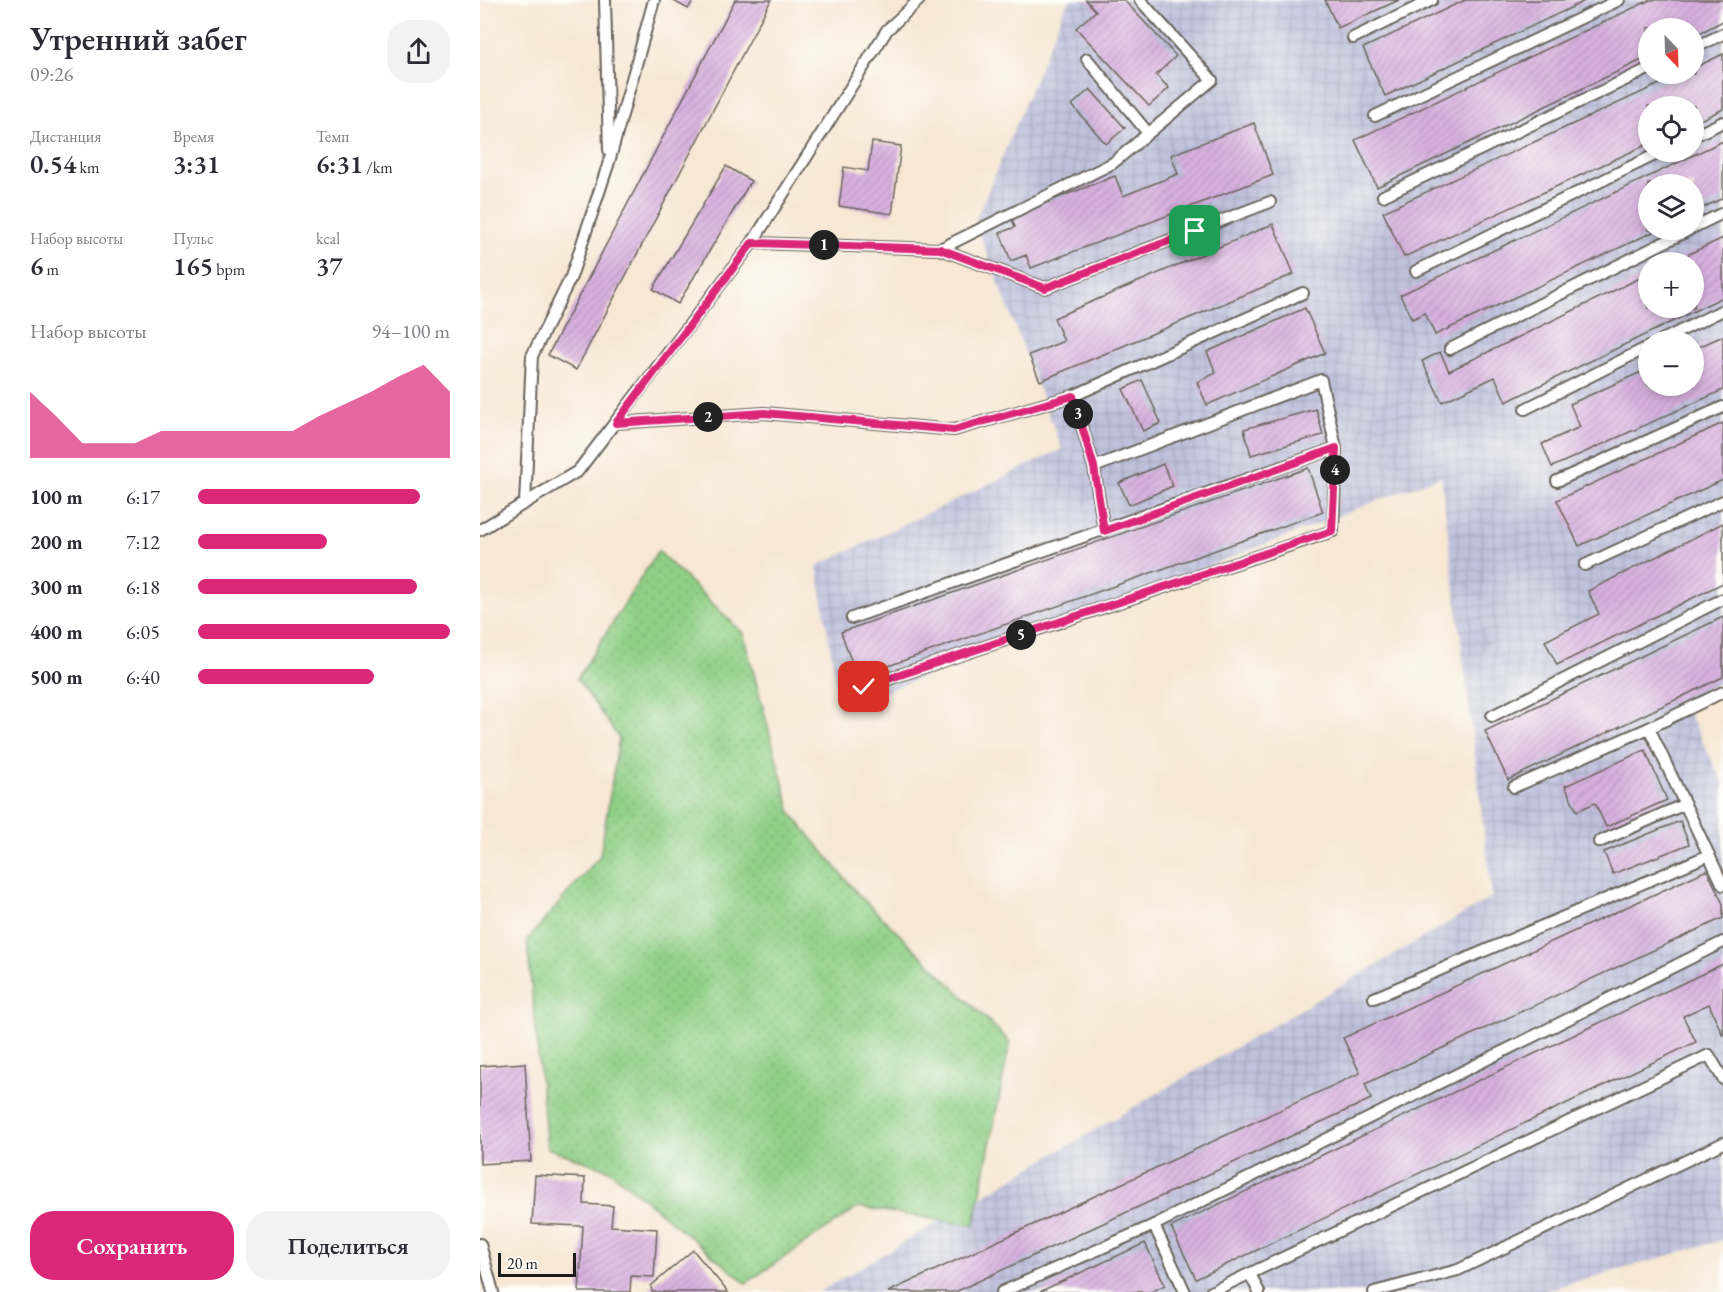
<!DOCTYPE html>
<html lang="ru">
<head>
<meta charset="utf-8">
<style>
  :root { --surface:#fff; --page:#f2f2f3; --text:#2b2b33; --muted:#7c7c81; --accent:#db2777 }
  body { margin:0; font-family:"EB Garamond",serif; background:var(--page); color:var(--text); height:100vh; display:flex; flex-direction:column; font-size:22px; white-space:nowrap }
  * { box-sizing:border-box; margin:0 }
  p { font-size:20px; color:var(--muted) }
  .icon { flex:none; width:33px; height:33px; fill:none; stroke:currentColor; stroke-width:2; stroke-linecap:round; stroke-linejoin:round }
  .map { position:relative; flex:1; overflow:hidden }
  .drawer { display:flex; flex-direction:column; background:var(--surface); width:480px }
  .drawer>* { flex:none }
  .needle { width:39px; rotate:157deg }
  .controls { position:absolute; left:1158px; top:18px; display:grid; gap:12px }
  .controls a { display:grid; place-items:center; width:66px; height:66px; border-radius:50%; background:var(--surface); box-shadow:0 3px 9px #0003; font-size:30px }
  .scale { position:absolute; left:18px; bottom:15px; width:78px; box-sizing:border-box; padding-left:6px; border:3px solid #1c1c1c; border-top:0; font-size:16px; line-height:21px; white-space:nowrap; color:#1c1c1c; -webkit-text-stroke:4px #fdfcf7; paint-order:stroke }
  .pin { position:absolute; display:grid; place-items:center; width:51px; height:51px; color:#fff; margin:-26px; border-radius:12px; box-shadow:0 3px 9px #0006 }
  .km { position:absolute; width:30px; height:30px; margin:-15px; border-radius:50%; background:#222; color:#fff; font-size:16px; line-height:30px; text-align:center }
  .round { display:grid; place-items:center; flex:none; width:63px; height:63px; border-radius:24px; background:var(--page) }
  .summary { display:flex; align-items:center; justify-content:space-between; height:102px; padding:0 30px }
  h1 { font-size:33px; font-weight:600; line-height:45px }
  .stats { display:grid; grid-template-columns:repeat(3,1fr); gap:9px; height:102px; padding:6px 30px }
  .stats div { display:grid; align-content:center }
  .stats b { font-size:26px; font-weight:600 }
  .stats small { font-size:16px; font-weight:400 }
  .stats p { font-size:16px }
  .chart { height:168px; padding:12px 30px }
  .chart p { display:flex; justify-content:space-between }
  .chart svg { width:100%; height:108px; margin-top:6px; fill:var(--accent); opacity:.7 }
  .button { display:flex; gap:12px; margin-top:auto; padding:12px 30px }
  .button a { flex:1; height:69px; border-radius:24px; background:var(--accent); color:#fff; font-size:24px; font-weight:600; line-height:69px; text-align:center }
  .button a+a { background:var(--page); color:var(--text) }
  ul { padding:0 30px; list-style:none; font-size:20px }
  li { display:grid; grid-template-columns:96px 72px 1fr; align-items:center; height:45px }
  li i { height:15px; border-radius:8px; background:var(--accent) }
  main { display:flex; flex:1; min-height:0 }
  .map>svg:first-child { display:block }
  .industrial { fill:url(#industrial-grid); fill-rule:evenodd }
  .grass { fill:url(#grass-dots); stroke:#567651; stroke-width:1.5 }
  .building { fill:url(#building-hatch) }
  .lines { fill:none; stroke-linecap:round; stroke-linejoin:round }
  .lane-casing { stroke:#69635c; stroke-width:14 }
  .lane { stroke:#fff; stroke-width:10 }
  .route-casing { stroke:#fff; stroke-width:12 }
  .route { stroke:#db2777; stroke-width:8 }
</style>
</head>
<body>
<main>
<section class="drawer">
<div class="summary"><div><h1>Утренний забег</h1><p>09:26</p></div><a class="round"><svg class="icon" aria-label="share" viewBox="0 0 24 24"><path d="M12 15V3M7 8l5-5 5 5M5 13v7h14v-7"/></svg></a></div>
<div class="stats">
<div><p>Дистанция</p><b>0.54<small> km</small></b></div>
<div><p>Время</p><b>3:31</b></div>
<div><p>Темп</p><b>6:31<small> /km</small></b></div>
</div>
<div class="stats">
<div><p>Набор высоты</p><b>6<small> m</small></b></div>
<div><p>Пульс</p><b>165<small> bpm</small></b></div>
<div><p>kcal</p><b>37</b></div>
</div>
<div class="chart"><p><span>Набор высоты</span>94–100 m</p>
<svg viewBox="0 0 160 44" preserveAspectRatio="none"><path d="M0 44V17L10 27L20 38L30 38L40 38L50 33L60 33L70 33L80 33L90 33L100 33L110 27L120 22L130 17L140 11L150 6L160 17V44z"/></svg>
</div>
<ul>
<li><b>100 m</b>6:17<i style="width:88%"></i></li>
<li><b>200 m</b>7:12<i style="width:51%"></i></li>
<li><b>300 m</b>6:18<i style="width:87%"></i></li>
<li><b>400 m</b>6:05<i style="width:100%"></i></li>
<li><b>500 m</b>6:40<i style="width:70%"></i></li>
</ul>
<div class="button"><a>Сохранить</a><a>Поделиться</a></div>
</section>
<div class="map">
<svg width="1243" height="1292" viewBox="0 0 1243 1292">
  <defs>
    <pattern id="industrial-grid" width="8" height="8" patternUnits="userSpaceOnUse" patternTransform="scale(1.5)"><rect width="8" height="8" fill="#bfc2dd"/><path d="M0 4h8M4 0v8" fill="none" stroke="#a4a6bd"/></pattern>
    <pattern id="grass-dots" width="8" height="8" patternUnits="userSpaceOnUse" patternTransform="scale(1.5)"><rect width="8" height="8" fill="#8fcf86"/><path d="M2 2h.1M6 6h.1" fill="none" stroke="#7bb173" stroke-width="1.8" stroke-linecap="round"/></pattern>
    <pattern id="building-hatch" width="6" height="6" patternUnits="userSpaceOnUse" patternTransform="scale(1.5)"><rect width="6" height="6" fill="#d8b0df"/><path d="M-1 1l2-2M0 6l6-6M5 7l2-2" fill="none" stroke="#b997bf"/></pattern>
  </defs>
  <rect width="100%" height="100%" fill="#fdfcf7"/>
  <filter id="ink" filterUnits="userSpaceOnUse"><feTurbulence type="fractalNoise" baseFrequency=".0167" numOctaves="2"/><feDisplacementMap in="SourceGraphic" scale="12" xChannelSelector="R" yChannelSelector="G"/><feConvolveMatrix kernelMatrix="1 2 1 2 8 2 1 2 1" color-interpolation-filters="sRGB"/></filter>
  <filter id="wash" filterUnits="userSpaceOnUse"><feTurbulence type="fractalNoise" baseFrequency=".008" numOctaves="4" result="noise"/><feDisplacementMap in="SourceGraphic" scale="24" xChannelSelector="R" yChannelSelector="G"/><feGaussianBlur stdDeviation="1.35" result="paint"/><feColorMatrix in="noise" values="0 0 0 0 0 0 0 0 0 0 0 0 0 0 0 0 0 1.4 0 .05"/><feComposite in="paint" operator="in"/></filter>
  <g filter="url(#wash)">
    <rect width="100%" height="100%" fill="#f7e7d3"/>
    <!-- industrial -->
    <path class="industrial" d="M588 0H1243V681L1203 702 1243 783V1240L1061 1292H339L1012 897 961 476 360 709 337 566 582 449 495 222ZM1168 28H1214V74H1168ZM1168 106H1214V152H1168ZM1168 184H1214V230H1168ZM1168 262H1214V308H1168ZM1168 340H1214V386H1168Z"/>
    <!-- grass -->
    <path class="grass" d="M178 551 263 633 311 813 379 895 530 1042 494 1226 379 1207 266 1283 129 1170 67 1148 47 940 120 856 139 738 97 679Z"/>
    <g id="blocks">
      <!-- building -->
      <g class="building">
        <path d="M192 0H213L208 9Z"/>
        <path d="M255 0H291L96 370 68 355Z"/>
        <path d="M606 0H644L696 56 676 75 689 88 669 106 596 28 616 11Z"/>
        <path d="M845 0H919L858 28Z"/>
        <path d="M985 0H1107L905 96 883 48Z"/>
        <path d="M1170 0H1243V21L1214 36V28H1168V57L897 187 875 140Z"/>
        <path d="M1243 54V109L1214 123V106H1168V144L924 257 903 212 1201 74H1214V68Z"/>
        <path d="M610 89 645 128 626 144 592 105Z"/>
        <path d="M774 123 793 175 551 268 546 255 531 261 520 233 535 227 531 216 635 176 643 196 698 174 691 155Z"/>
        <path d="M1243 141V198L1214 212V184H1168V230H1177L955 335 945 313 932 319 920 295Z"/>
        <path d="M392 142 421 146 412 214 359 206 364 167 388 171Z"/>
        <path d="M246 166 271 181 198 304 173 289Z"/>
        <path d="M793 224 814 274 560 381 549 355 584 341 574 318Z"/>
        <path d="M1243 238V297L1026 402 1015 377 962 402 942 361 960 352 969 371 1168 274V308H1214V262H1192Z"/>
        <path d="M825 308 845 353 727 405 717 382 736 373 727 352Z"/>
        <path d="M1243 336V390L1072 467 1062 444 1100 427 1090 404 1168 369V386H1214V349Z"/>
        <path d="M662 380 681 423 663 431 643 389Z"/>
        <path d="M836 409 843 435 771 455 764 429Z"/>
        <path d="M1243 423V480L1099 546 1077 500Z"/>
        <path d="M683 464 693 486 649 505 639 483Z"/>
        <path d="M828 468 843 512 377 677 361 632Z"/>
        <path d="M1243 523V583L1077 665 1065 641 1119 614 1108 591Z"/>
        <path d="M1243 617V677L1028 780 1005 731Z"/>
        <path d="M1165 750 1187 800 1126 827 1115 803 1097 811 1085 786Z"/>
        <path d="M1200 821 1209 844 1133 874 1124 852Z"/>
        <path d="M1227 870 1243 904V918L885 1084 891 1099 475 1292H408L880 1073 863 1038Z"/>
        <path d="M1243 964V1036L1229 1004 1203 1016 1216 1042 716 1279 691 1227Z"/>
        <path d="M45 1063 51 1161 0 1164V1066Z"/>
        <path d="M55 1175 105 1178 104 1204 133 1206 131 1226 177 1229 174 1277 151 1276 150 1292H99L103 1226 52 1224Z"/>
        <path d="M665 1243 685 1285 671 1292H559Z"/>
        <path d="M213 1250 248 1292H172L171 1286Z"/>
      </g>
    </g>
  </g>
  <g filter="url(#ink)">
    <use href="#blocks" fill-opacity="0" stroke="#69635c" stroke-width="1.5"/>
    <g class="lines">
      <defs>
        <g id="lane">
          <path d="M125 0 129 150"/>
          <path d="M873 38 952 0"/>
          <path d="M1214 48 1243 34"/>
          <path d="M607 59 668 133"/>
          <path d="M895 116 1139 0"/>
          <path d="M1214 136 1243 122"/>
          <path d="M903 196 1168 69"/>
          <path d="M1214 227 1243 213"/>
          <path d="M272 243 460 249 565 288 790 202"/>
          <path d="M460 249 633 163 732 80 660 0"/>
          <path d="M936 271 1181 152"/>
          <path d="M1182 340 1243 310"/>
          <path d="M970 349 1209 230"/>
          <path d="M1045 409 1168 347"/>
          <path d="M136 423 284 413 474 430 593 396"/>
          <path d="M1077 481 1243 407"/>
          <path d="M45 503 52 356 91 277 129 162 174 0"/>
          <path d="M0 530 98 471 272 243 407 30 439 0"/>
          <path d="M624 531 614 467 593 396 823 293"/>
          <path d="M1105 565 1243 501"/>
          <path d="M372 618 856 448"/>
          <path d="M384 687 853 531 856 448 841 380 614 467"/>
          <path d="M1012 716 1243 599"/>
          <path d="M1169 728 1243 885"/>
          <path d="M1034 787 1169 728 1243 692"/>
          <path d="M1119 842 1205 804"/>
          <path d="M894 998 1229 855"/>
          <path d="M674 1225 705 1292"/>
          <path d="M0 1244 13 1292"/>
          <path d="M770 1274 779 1292"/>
          <path d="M522 1292 674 1225 1243 942"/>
          <path d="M731 1292 1229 1055 1243 1079"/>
          <path d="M894 1292 978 1270 1243 1143"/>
        </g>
      </defs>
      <!-- lane casing -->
      <use href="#lane" class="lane-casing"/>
      <!-- lane -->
      <use href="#lane" class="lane"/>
    </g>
  </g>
  <g class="lines" filter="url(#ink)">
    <defs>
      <path id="route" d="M384 687 852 531 856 448 624 531 614 467 593 396 474 430 284 413 136 423 272 243 460 249 565 288 715 231"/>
    </defs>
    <!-- route casing -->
    <use href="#route" class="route-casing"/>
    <!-- route -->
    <use href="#route" class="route"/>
  </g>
</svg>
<div class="controls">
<a><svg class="needle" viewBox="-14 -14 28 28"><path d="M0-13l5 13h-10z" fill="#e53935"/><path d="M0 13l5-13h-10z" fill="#7c7c81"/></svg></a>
<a><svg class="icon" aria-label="locate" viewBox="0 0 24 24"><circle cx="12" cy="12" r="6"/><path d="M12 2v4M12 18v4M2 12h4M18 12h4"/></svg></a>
<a><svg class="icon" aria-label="layers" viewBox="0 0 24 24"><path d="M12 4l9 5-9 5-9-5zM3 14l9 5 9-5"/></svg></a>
<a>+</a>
<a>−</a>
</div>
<div class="scale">20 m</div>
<div class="pin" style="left:715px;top:231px;background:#1e9e55"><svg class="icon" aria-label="arrive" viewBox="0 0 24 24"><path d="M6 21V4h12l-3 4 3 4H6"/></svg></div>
<div class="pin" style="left:384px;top:687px;background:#d93025"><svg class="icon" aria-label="check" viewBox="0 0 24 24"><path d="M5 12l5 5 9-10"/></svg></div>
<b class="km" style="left:344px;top:245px">1</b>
<b class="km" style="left:228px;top:417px">2</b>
<b class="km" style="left:598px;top:414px">3</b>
<b class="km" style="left:855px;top:470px">4</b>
<b class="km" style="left:541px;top:635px">5</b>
</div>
</main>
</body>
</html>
